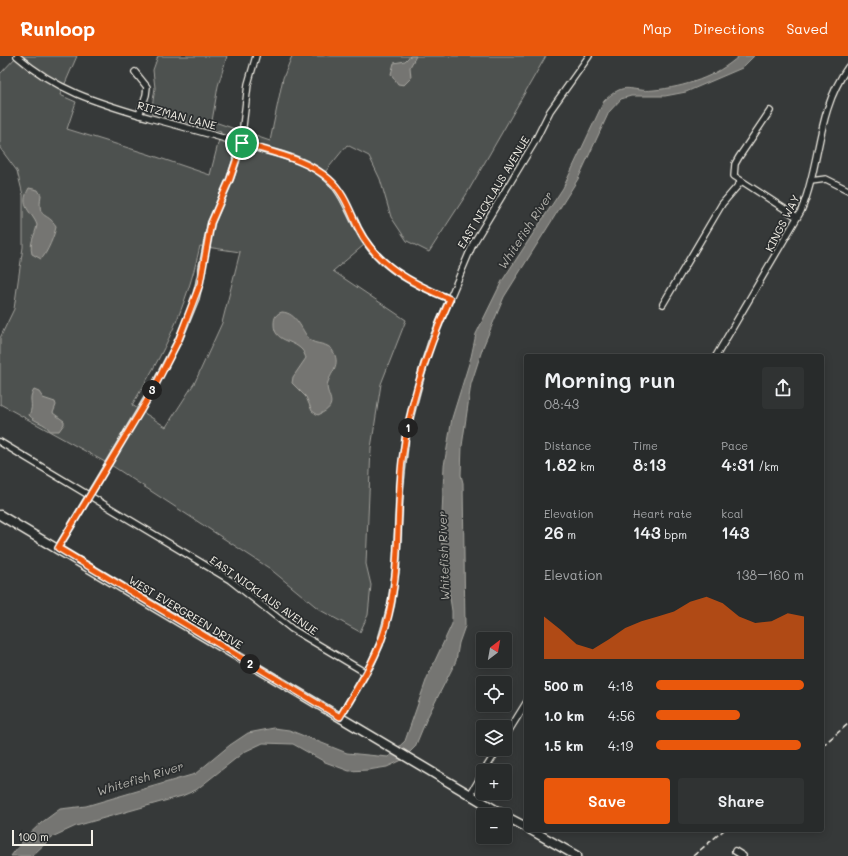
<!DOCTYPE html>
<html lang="en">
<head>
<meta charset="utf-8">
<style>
  :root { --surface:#282b2b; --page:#303333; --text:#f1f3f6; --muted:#a5a7a9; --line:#444747; --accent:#ea580c }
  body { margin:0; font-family:Mali,sans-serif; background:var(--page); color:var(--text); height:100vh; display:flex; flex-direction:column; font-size:15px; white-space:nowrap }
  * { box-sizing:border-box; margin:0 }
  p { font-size:13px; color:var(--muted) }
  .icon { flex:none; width:22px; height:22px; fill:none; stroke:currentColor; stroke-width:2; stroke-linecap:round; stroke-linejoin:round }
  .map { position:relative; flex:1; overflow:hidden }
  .panel { position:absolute; left:524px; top:298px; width:300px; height:478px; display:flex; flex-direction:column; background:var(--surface); border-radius:4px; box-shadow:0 2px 10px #0003,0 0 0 1px var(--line) }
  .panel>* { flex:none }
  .needle { width:26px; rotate:31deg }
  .buttons { position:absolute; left:476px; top:576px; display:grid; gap:8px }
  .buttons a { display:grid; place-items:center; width:36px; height:36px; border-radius:4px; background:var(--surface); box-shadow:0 2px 10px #0003,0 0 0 1px var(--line); font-size:20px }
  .scale { position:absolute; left:12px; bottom:10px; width:81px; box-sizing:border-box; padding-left:4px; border:2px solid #f4f1e8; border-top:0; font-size:11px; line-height:14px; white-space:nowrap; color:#f4f1e8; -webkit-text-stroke:3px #2a2d2e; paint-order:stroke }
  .pin { position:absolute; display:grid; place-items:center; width:34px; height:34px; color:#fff; margin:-17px; border:2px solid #fff; border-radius:50%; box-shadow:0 1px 4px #0007 }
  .km { position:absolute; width:20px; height:20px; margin:-10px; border-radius:50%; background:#222; color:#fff; font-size:11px; line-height:20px; text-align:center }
  .round { display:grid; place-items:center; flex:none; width:42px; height:42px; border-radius:4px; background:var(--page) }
  .headline { display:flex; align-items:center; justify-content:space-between; height:68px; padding:0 20px }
  h1 { font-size:22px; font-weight:600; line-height:30px }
  .stats { display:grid; grid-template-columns:repeat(3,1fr); gap:6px; height:68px; padding:4px 20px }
  .stats div { display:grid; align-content:center }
  .stats b { font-size:17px; font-weight:600 }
  .stats small { font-size:11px; font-weight:400 }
  .stats p { font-size:11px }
  .chart { height:112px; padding:8px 20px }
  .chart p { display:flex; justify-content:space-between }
  .chart svg { width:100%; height:72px; margin-top:4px; fill:var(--accent); opacity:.7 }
  .action { display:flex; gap:8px; margin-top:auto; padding:8px 20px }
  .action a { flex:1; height:46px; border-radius:4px; background:var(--accent); color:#fff; font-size:16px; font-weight:600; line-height:46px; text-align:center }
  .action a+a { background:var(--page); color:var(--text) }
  ul { padding:0 20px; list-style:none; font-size:13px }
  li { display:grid; grid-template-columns:64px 48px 1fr; align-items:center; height:30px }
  li i { height:10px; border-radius:5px; background:var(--accent) }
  header { display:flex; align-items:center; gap:24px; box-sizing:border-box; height:56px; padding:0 20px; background:var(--accent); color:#fff }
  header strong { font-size:19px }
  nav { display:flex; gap:22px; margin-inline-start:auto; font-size:14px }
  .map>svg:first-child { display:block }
  .green { fill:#4e514f; stroke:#a1a19c; fill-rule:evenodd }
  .water { fill:#757572; stroke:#a8a7a1 }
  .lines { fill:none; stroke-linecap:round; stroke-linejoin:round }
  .street-casing { stroke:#f4f1e8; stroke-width:8 }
  .secondary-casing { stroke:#f4f1e8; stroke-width:11 }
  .street { stroke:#2a2d2e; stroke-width:5.5 }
  .secondary { stroke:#2a2d2e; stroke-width:8 }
  .rail { stroke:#f4f1e8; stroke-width:1.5; stroke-dasharray:6 3; stroke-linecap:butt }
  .route-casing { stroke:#fff; stroke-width:8 }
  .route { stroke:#ea580c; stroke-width:5 }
  .labels { text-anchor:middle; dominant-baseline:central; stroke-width:3.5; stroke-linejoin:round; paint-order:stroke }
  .street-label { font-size:11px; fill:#f4f1e8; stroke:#2a2d2e }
  .water-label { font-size:12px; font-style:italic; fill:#b4b3ad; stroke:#2a2d2e }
</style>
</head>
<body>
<header>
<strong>Runloop</strong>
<nav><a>Map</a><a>Directions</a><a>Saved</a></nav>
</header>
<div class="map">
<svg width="848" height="800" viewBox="0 0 848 800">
  <rect width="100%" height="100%" fill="#363939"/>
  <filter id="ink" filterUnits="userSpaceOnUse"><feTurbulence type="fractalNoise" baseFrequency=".025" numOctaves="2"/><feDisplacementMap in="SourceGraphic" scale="8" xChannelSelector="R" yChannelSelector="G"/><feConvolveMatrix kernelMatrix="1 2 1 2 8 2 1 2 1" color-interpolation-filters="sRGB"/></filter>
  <g filter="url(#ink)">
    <!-- green -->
    <path class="green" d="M17 0H77L60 39 76 46 67 73 148 98 210 119 221 76 151 57 155 32 153 14 158 0H227L218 30 212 65 270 85 283 22 292 0H546L466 139 429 196 407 185 391 161 380 123 369 100 347 89 321 121C342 138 349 167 364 189L333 215 406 264 381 328 371 392 366 508 371 529 368 559 360 576 320 554 269 512 114 411 0 348V282L14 253 23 191V139L17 115 0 92V18ZM200 190 240 196 222 267 195 326 166 371 132 349C165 295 186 253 200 190Z"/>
    <!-- water -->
    <g class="water">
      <path d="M410 0H416L410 11 411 22 404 29 398 28 391 18 394 7 405 5Z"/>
      <path d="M739 0H754L742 12 686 36 665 40H631L621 43 609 56 578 123 504 241 483 291 471 328 462 390 461 419 463 427 465 570 459 587 456 605 427 662 415 691 402 704 387 711 368 714 349 715 325 706 293 688 263 687 244 696 196 734 182 740 76 770 52 781 32 800H11L24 783 41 767 60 753 86 750 195 718 230 689 248 677 274 672 289 674 347 697 388 701 405 685 427 622 452 568V555L441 483 444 410 452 362 471 301 476 278 502 225 563 132 604 45C627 23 629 37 654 34 685 31 716 21 739 0Z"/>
      <path d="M29 132 38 134 41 139C37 165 47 155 56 170 56 176 46 200 41 203L32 198C29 186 35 180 37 169 32 155 18 151 29 132Z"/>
      <path d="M282 256C297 257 301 273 309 283 315 290 329 285 334 297 340 309 332 315 328 326 323 339 343 348 318 359L312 355 306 341 292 327 293 321 306 302C305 300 304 296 302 294 292 283 274 286 274 268 274 261 276 258 282 256Z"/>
      <path d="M34 334 39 336 43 342 55 346 56 349 53 357 64 365V368L59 375H50C45 366 35 367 29 359 35 348 27 343 34 334Z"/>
    </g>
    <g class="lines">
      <defs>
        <g id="street">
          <path d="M17 0C58 36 99 47 150 62 184 71 218 80 252 91 271 96 292 100 310 110 345 129 345 153 364 183 384 214 417 230 450 243"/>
          <path d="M135 16 147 31 146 39 139 59"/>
          <path d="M770 55 739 101 735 108 734 120 797 161"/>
          <path d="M241 87 248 28 256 0"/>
          <path d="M811 125 826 123 848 134"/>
          <path d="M663 248 722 148 741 126"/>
          <path d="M716 300 801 155C821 108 816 56 848 11"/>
          <path d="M0 386 230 524 292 573 366 617"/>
          <path d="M58 492 151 336 179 283 196 242 211 167 230 123 242 87"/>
          <path d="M340 661 370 610 380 588 391 549 396 513 400 433 406 377 423 312 431 287 473 188 534 87 550 55 589 0"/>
          <path d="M505 681 526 647"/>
          <path d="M484 715 498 693"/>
          <path d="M470 739 483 717"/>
          <path d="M735 795 743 800"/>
        </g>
        <g id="secondary">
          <path d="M0 459 504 759"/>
          <path d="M505 760 526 771"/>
          <path d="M531 774 577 800"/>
        </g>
      </defs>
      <!-- street casing -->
      <use href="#street" class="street-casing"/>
      <!-- secondary casing -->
      <use href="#secondary" class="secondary-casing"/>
      <!-- street -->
      <use href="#street" class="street"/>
      <!-- secondary -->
      <use href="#secondary" class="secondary"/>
      <!-- rail -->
      <g class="rail">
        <path d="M822 690 848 668"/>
        <path d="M693 800 724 774"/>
      </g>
    </g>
  </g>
  <g class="lines" filter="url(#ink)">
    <defs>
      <path id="route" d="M242 87C272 97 305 102 329 123 344 136 350 155 358 172 377 210 413 228 450 243 427 294 409 349 402 405 396 460 401 516 386 570 377 603 357 632 340 661L58 492 152 336 179 283 200 228 211 167 230 123Z"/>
    </defs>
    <!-- route casing -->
    <use href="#route" class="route-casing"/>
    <!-- route -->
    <use href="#route" class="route"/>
  </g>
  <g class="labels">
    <!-- street labels -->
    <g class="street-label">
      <text transform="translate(177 59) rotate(15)">RITZMAN LANE</text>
      <text transform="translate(493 136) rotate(-59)">EAST NICKLAUS AVENUE</text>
      <text transform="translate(782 167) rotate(-63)">KINGS WAY</text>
      <text transform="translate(264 539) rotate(35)">EAST NICKLAUS AVENUE</text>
      <text transform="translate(186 556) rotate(31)">WEST EVERGREEN DRIVE</text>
    </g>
    <!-- water labels -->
    <g class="water-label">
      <text transform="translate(525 174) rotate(-57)">Whitefish River</text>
      <text transform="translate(443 500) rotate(-92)">Whitefish River</text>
      <text transform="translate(140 722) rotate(-17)">Whitefish River</text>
    </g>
  </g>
</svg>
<div class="buttons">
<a><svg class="needle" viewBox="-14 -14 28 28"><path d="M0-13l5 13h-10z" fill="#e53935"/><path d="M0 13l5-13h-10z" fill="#a5a7a9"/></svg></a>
<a><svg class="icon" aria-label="locate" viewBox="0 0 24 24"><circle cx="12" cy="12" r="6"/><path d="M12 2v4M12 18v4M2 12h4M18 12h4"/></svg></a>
<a><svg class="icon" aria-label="layers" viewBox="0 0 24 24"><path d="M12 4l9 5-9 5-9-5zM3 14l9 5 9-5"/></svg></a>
<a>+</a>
<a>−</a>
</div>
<div class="scale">100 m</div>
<div class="pin" style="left:242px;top:87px;background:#1e9e55"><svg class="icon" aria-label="arrive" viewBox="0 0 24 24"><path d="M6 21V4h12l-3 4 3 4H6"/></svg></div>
<b class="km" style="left:408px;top:372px">1</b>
<b class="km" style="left:250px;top:608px">2</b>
<b class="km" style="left:152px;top:334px">3</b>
<section class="panel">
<div class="headline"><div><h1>Morning run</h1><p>08:43</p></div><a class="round"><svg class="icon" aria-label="share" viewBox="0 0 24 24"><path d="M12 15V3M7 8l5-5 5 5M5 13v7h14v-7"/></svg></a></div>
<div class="stats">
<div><p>Distance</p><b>1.82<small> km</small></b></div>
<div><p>Time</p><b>8:13</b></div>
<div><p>Pace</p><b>4:31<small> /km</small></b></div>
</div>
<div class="stats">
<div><p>Elevation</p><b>26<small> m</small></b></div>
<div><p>Heart rate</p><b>143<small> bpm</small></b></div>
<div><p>kcal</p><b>143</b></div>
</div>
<div class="chart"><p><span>Elevation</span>138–160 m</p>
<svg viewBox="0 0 160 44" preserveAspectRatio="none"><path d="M0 44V18L10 26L20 35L30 38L40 32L50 25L60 21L70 18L80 15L90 9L100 6L110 10L120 18L130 22L140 21L150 16L160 18V44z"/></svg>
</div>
<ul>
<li><b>500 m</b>4:18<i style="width:100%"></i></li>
<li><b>1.0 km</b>4:56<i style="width:57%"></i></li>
<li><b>1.5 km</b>4:19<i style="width:98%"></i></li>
</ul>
<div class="action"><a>Save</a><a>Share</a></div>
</section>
</div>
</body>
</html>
